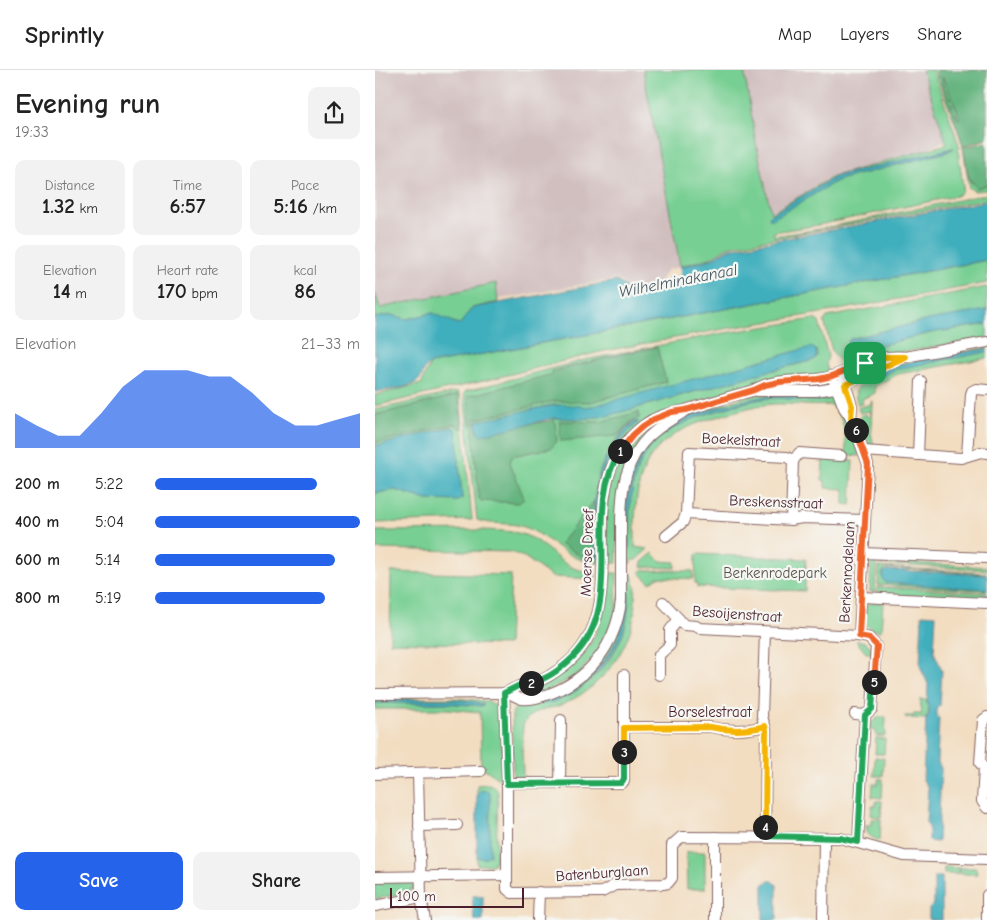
<!DOCTYPE html>
<html lang="en">
<head>
<meta charset="utf-8">
<style>
  :root { --surface:#fff; --page:#f2f2f2; --text:#222; --muted:#767676; --line:#e0e0e0; --accent:#2563eb }
  body { margin:0; font-family:"Comic Neue",sans-serif; background:var(--page); color:var(--text); height:100vh; display:flex; flex-direction:column; font-size:19px; white-space:nowrap }
  * { box-sizing:border-box; margin:0 }
  p { font-size:16px; color:var(--muted) }
  .icon { flex:none; width:28px; height:28px; fill:none; stroke:currentColor; stroke-width:2; stroke-linecap:round; stroke-linejoin:round }
  .map { position:relative; flex:1; overflow:hidden }
  .sheet { display:flex; flex-direction:column; background:var(--surface); width:375px }
  .sheet>* { flex:none }
  .scale { position:absolute; left:15px; bottom:12px; width:134px; box-sizing:border-box; padding-left:5px; border:2px solid #4a1f2b; border-top:0; font-size:14px; line-height:18px; white-space:nowrap; color:#4a1f2b; -webkit-text-stroke:4px #f6f6f2; paint-order:stroke }
  .pin { position:absolute; display:grid; place-items:center; width:42px; height:42px; color:#fff; margin:-21px; border-radius:10px; box-shadow:0 2px 8px #0006 }
  .km { position:absolute; width:25px; height:25px; margin:-12px; border-radius:50%; background:#222; color:#fff; font-size:14px; line-height:25px; text-align:center }
  .round { display:grid; place-items:center; flex:none; width:52px; height:52px; border-radius:10px; background:var(--page) }
  .head { display:flex; align-items:center; justify-content:space-between; height:85px; padding:0 15px }
  h1 { font-size:28px; font-weight:700; line-height:38px }
  .figures { display:grid; grid-template-columns:repeat(3,1fr); gap:8px; height:85px; padding:5px 15px }
  .figures div { display:grid; align-content:center; border-radius:10px; background:var(--page); text-align:center }
  .figures b { font-size:21px; font-weight:700 }
  .figures small { font-size:14px; font-weight:400 }
  .figures p { font-size:14px }
  .chart { height:140px; padding:10px 15px }
  .chart p { display:flex; justify-content:space-between }
  .chart svg { width:100%; height:90px; margin-top:5px; fill:var(--accent); opacity:.7 }
  .button { display:flex; gap:10px; margin-top:auto; padding:10px 15px }
  .button a { flex:1; height:58px; border-radius:10px; background:var(--accent); color:#fff; font-size:20px; font-weight:700; line-height:58px; text-align:center }
  .button a+a { background:var(--page); color:var(--text) }
  ul { padding:0 15px; list-style:none; font-size:16px }
  li { display:grid; grid-template-columns:80px 60px 1fr; align-items:center; height:38px }
  li i { height:12px; border-radius:6px; background:var(--accent) }
  header { display:flex; align-items:center; gap:30px; box-sizing:border-box; height:70px; padding:0 25px; background:var(--surface); border-bottom:1px solid var(--line) }
  header strong { font-size:24px }
  nav { display:flex; gap:28px; margin-inline-start:auto; font-size:18px }
  main { display:flex; flex:1; min-height:0 }
  .map>svg:first-child { display:block }
  .industrial { fill:#d1bfbf }
  .green { fill:#78cf93; stroke:#61775f; fill-rule:evenodd }
  .forest { fill:#62b27d; stroke:#566854; fill-rule:evenodd }
  .water { fill:#40afbd; stroke:#456774 }
  .lines { fill:none; stroke-linecap:round; stroke-linejoin:round }
  .minor-casing { stroke:#856260; stroke-width:12 }
  .minor { stroke:#fff; stroke-width:10 }
  .split-1-casing { stroke:#fff; stroke-width:10 }
  .split-2-casing { stroke:#fff; stroke-width:10 }
  .split-3-casing { stroke:#fff; stroke-width:10 }
  .split-4-casing { stroke:#fff; stroke-width:10 }
  .split-5-casing { stroke:#fff; stroke-width:10 }
  .split-6-casing { stroke:#fff; stroke-width:10 }
  .split-7-casing { stroke:#fff; stroke-width:10 }
  .split-1 { stroke:#f0652b; stroke-width:6 }
  .split-2 { stroke:#22a559; stroke-width:6 }
  .split-3 { stroke:#22a559; stroke-width:6 }
  .split-4 { stroke:#f5b400; stroke-width:6 }
  .split-5 { stroke:#22a559; stroke-width:6 }
  .split-6 { stroke:#f0652b; stroke-width:6 }
  .split-7 { stroke:#f5b400; stroke-width:6 }
  .labels { text-anchor:middle; dominant-baseline:central; stroke-width:4.5; stroke-linejoin:round; paint-order:stroke }
  .street-label { font-size:15px; fill:#4a1f2b; stroke:#f6f6f2 }
  .park-label { font-size:15px; fill:#58544a; stroke:#f6f6f2 }
  .water-label { font-size:16px; font-style:italic; fill:#465965; stroke:#f6f6f2 }
</style>
</head>
<body>
<header>
<strong>Sprintly</strong>
<nav><a>Map</a><a>Layers</a><a>Share</a></nav>
</header>
<main>
<section class="sheet">
<div class="head"><div><h1>Evening run</h1><p>19:33</p></div><a class="round"><svg class="icon" aria-label="share" viewBox="0 0 24 24"><path d="M12 15V3M7 8l5-5 5 5M5 13v7h14v-7"/></svg></a></div>
<div class="figures">
<div><p>Distance</p><b>1.32<small> km</small></b></div>
<div><p>Time</p><b>6:57</b></div>
<div><p>Pace</p><b>5:16<small> /km</small></b></div>
</div>
<div class="figures">
<div><p>Elevation</p><b>14<small> m</small></b></div>
<div><p>Heart rate</p><b>170<small> bpm</small></b></div>
<div><p>kcal</p><b>86</b></div>
</div>
<div class="chart"><p><span>Elevation</span>21–33 m</p>
<svg viewBox="0 0 160 44" preserveAspectRatio="none"><path d="M0 44V27L10 33L20 38L30 38L40 27L50 14L60 6L70 6L80 6L90 9L100 9L110 17L120 27L130 33L140 33L150 30L160 27V44z"/></svg>
</div>
<ul>
<li><b>200 m</b>5:22<i style="width:79%"></i></li>
<li><b>400 m</b>5:04<i style="width:100%"></i></li>
<li><b>600 m</b>5:14<i style="width:88%"></i></li>
<li><b>800 m</b>5:19<i style="width:83%"></i></li>
</ul>
<div class="button"><a>Save</a><a>Share</a></div>
</section>
<div class="map">
<svg width="612" height="850" viewBox="0 0 612 850">
  <rect width="100%" height="100%" fill="#f6f6f2"/>
  <filter id="ink" filterUnits="userSpaceOnUse"><feTurbulence type="fractalNoise" baseFrequency=".02" numOctaves="2"/><feDisplacementMap in="SourceGraphic" scale="10" xChannelSelector="R" yChannelSelector="G"/><feConvolveMatrix kernelMatrix="1 2 1 2 8 2 1 2 1" color-interpolation-filters="sRGB"/></filter>
  <filter id="wash" filterUnits="userSpaceOnUse"><feTurbulence type="fractalNoise" baseFrequency=".0096" numOctaves="4" result="noise"/><feDisplacementMap in="SourceGraphic" scale="20" xChannelSelector="R" yChannelSelector="G"/><feGaussianBlur stdDeviation="1.12" result="paint"/><feColorMatrix in="noise" values="0 0 0 0 0 0 0 0 0 0 0 0 0 0 0 0 0 1.4 0 .05"/><feComposite in="paint" operator="in"/></filter>
  <g filter="url(#wash)">
    <rect width="100%" height="100%" fill="#f2ddc1"/>
    <!-- industrial -->
    <path class="industrial" d="M0 0H556L582 65 398 151 342 188 292 200 282 216 258 219 241 209 0 251Z"/>
    <!-- green -->
    <g class="green">
      <path d="M268 0H369L381 73 396 143 459 106 572 74 547 0H558L585 78 583 79 588 117 587 122 581 126 444 155 399 162V166L445 159 612 124V129L353 177 335 188 305 196ZM578 78 572 82 463 110 396 149 394 147 462 106Z"/>
      <path d="M566 3 583 42 585 48 583 49 568 14Z"/>
      <path d="M588 77 595 111 602 118 612 115V120L600 121 594 118Z"/>
      <path d="M612 190V213L458 241 343 260 225 282 117 309 0 336V325L46 314 55 294Z"/>
      <path d="M121 213 123 232 97 238 86 253 84 254 69 249 58 243 32 249 16 245 0 248V222L5 238Z"/>
      <path d="M612 217V240L537 254 475 269 474 279 478 282 555 263 612 254V268L536 281 528 282 527 280V282L512 284 510 282V284L499 287 498 285V287L480 293 479 291 470 296 468 292 466 293 457 281 449 251 452 247Z"/>
      <path d="M439 249 444 252 453 286 451 294 454 304 377 315 376 314V316L292 341 237 388 227 412 225 425V493C192 492 180 470 152 458 136 451 118 456 102 450L89 323 91 321 209 290 343 264ZM282 278 291 312 216 332 180 331 97 350 178 304 177 301 247 284ZM441 280 442 286 439 290 394 301 232 346 206 349 179 348 182 371 176 378 137 386 135 393 106 431 104 428 97 353 176 335C190 334 204 338 218 336ZM264 343 261 349 241 366 186 351 228 352ZM261 351 263 353C217 391 221 433 223 488L220 491 215 492 186 473C192 465 216 438 219 431 221 425 220 418 222 411 227 390 241 363 261 351Z"/>
      <path d="M612 277V279C578 285 523 288 496 308L497 310 518 300 533 296 612 282V288L523 304 500 316V323L487 329 488 334 483 335C480 325 478 318 489 312L487 309 521 294Z"/>
      <path d="M82 322 85 325 97 450 0 453V423L21 420 52 430 87 429 81 365 80 359 77 357 0 376V373L80 354 83 325 0 345V340Z"/>
      <path d="M454 323 458 325 463 331 485 386 471 385C471 370 470 343 454 335 435 337 416 333 397 334 376 336 358 342 338 348 265 370 259 408 260 477L273 479 261 490H256V493H249V437L257 397 274 371 309 347 369 327 384 324ZM404 325 454 328C444 334 412 328 398 328 378 329 358 336 338 342 260 365 253 404 254 479H252C247 428 255 377 305 351 316 345 329 342 341 338 362 332 382 327 404 325Z"/>
      <path d="M496 331H497L496 362 499 377 495 376 493 373 485 346 491 344 492 347 495 346 494 341 485 343 483 338 496 334Z"/>
      <path d="M291 347 285 353 245 410 242 437V493H232L231 448 234 415 252 378 268 360Z"/>
      <path d="M448 389 478 391 476 435 469 434V419L450 418V411L447 410Z"/>
      <path d="M107 460C124 461 141 460 157 468 182 483 187 501 220 502V509L177 507 151 488 136 482 0 479V461Z"/>
      <path d="M278 483 285 491 300 492V498L266 497 267 492Z"/>
      <path d="M323 484 431 489 430 521 322 517V513H320L321 485Z"/>
      <path d="M504 491 612 497V500L504 494Z"/>
      <path d="M496 492H501L500 522H495Z"/>
      <path d="M504 497 612 503V504L512 498 507 503C507 506 508 510 511 513L612 519V521L503 515Z"/>
      <path d="M266 500 318 501V509L283 507 275 513 265 503Z"/>
      <path d="M16 502 136 505 133 575 15 572Z"/>
      <path d="M232 503H242L241 543 227 578 203 604 170 622 147 626 146 620C162 613 180 606 194 596 224 577 231 535 232 503Z"/>
      <path d="M250 503H256C259 507 257 512 261 516 260 526 260 536 259 546 252 585 223 620 186 635 174 640 157 639 149 653 146 660 148 697 148 707H138L137 646 138 641 143 635 148 632 168 629 232 584ZM251 517C264 568 216 628 165 634L166 632C217 617 255 572 251 517Z"/>
      <path d="M503 517 612 523V530L503 524Z"/>
      <path d="M496 532 508 533 506 561C489 560 489 552 490 537Z"/>
      <path d="M482 570C491 572 495 573 498 583H491L482 572Z"/>
      <path d="M0 628H79L113 631 122 636 124 642 130 711C121 710 115 700 106 698L105 642 72 639H0V633H70L108 636 109 634 72 630H0Z"/>
      <path d="M545 630H552C552 640 556 638 551 649L530 648V646H539V644H547Z"/>
      <path d="M504 647H511L510 666H501V660L495 659V654Z"/>
      <path d="M501 668 510 669 509 684H500Z"/>
      <path d="M500 687 509 688 508 706H499Z"/>
      <path d="M503 709H508L507 728 497 727 498 714H503Z"/>
      <path d="M114 714 120 717 123 722 121 790 117 795H102V785L104 788H110L115 724 111 720 105 721 102 724V715Z"/>
      <path d="M501 731H507L506 747 496 746 497 736H501Z"/>
      <path d="M496 749H506L505 771C496 767 491 766 491 755H496Z"/>
      <path d="M311 782H330V819H312Z"/>
      <path d="M569 797 583 798V804H569Z"/>
      <path d="M584 798H601L602 804H585Z"/>
      <path d="M0 808 38 810 39 819H35V822L0 829Z"/>
    </g>
    <!-- forest -->
    <g class="forest">
      <path d="M560 0H612V69L589 76 590 77 612 72V115L602 118C592 109 592 99 590 86 584 56 569 29 560 0ZM567 6 583 42 585 48 583 49 568 14Z"/>
      <path d="M282 277 291 312 216 332 180 331 97 350V353L103 351 101 355 102 361 175 351 179 348 180 351 182 371 176 378 137 386 135 393 149 428 144 433 106 431 104 428 97 353H95L93 326 178 304 177 302 247 284Z"/>
      <path d="M83 325 87 359 79 354 0 373V345Z"/>
      <path d="M264 342V348L257 351 241 366 186 371 184 351 224 352Z"/>
      <path d="M219 431 220 487 211 488 212 490 185 474Z"/>
    </g>
    <!-- water -->
    <g class="water">
      <path d="M579 78 572 82 463 110 396 150 394 146 462 106Z"/>
      <path d="M612 131V190L55 294C48 298 49 304 44 310 37 318 10 320 0 322V248L16 245 32 249 58 243 83 254 86 253 97 238 241 211 258 221 307 212 305 197 336 189 354 179Z"/>
      <path d="M612 240V254L555 263 478 282 474 279 472 274 475 269 553 250Z"/>
      <path d="M436 277 441 280 442 286 439 290 394 301 232 346 206 349 179 348 107 365 104 364 101 355 103 351C129 346 157 338 183 335 195 333 206 338 218 336Z"/>
      <path d="M612 279V282L522 299 498 310 495 309C517 289 582 284 612 279Z"/>
      <path d="M404 325 454 328C438 335 415 327 398 328 377 329 358 336 338 342 260 365 253 404 254 479H252C247 428 254 377 305 351 316 345 329 342 341 338 362 332 382 327 404 325Z"/>
      <path d="M263 351V353C218 391 220 432 223 486L221 489 220 487C218 445 215 403 243 369 248 362 255 354 263 351Z"/>
      <path d="M77 357 81 360 87 429 83 431 52 430 21 420 0 423V376Z"/>
      <path d="M512 500 612 505V519L511 513 508 510V503Z"/>
      <path d="M252 515 254 516C254 532 253 547 248 562 236 593 200 634 164 634 173 627 186 626 196 620 221 605 242 579 248 550 251 538 250 526 252 515Z"/>
      <path d="M547 544 561 545 559 582 567 600 565 636 562 638V646L564 648 562 691 566 698 563 772 554 771V757L551 752 553 718 548 710 551 648 554 645V638L552 635 553 614 545 596Z"/>
      <path d="M0 630C22 630 93 626 109 635L108 636 70 633H0Z"/>
      <path d="M112 720 115 724V785L110 788H104L102 785V724L105 721Z"/>
      <path d="M559 807H567V850H554V839L559 834Z"/>
      <path d="M393 811H398L402 815V850H388V815Z"/>
      <path d="M97 826H108V850H99Z"/>
    </g>
  </g>
  <g filter="url(#ink)">
    <g class="lines">
      <defs>
        <g id="minor">
          <path d="M457 306 469 338 476 348 493 394 484 566 494 568 501 576 497 639 490 645 480 644"/>
          <path d="M469 310 477 336 476 348"/>
          <path d="M382 321H441L460 318 528 287"/>
          <path d="M489 381 586 388 606 382 612 383"/>
          <path d="M543 385 546 311"/>
          <path d="M592 386 596 324 597 321 601 319 612 320"/>
          <path d="M311 444 416 450 427 448 490 450"/>
          <path d="M416 450 418 391 424 383 466 386"/>
          <path d="M291 466 308 452 311 444 314 382 412 387 418 391"/>
          <path d="M488 483 612 488"/>
          <path d="M486 527 612 533"/>
          <path d="M288 532 304 549"/>
          <path d="M284 605V585L295 575V560L304 549 309 555 321 556 324 558 484 566"/>
          <path d="M129 623 132 713V819L137 823 227 822 240 815 288 814 293 813 297 808V775L306 767 465 768 529 786 612 789"/>
          <path d="M133 623C137 624 142 628 147 629 154 630 167 627 174 624 215 609 241 574 246 531 246 512 246 492 246 473 246 437 244 403 267 374 279 359 295 351 310 341"/>
          <path d="M0 624 129 623C134 622 137 619 142 617 149 614 157 613 164 611 173 608 182 601 190 595 267 533 187 415 269 355 284 344 294 344 311 340 322 337 333 333 344 330 355 326 366 324 377 321 381 319 386 316 390 315 407 309 426 311 443 309 474 306 496 283 530 287L612 272"/>
          <path d="M612 647 608 650 605 693 609 698 607 731 612 738"/>
          <path d="M249 657H335C353 661 372 661 390 656"/>
          <path d="M43 703 46 827 50 850"/>
          <path d="M0 704 106 701"/>
          <path d="M132 713H246L249 711V605"/>
          <path d="M185 714 186 650"/>
          <path d="M44 756 82 755"/>
          <path d="M390 766 391 660 387 646 390 562"/>
          <path d="M340 767V850"/>
          <path d="M483 772 490 645"/>
          <path d="M0 807 132 805"/>
          <path d="M0 836 46 827"/>
          <path d="M163 850 164 822"/>
          <path d="M448 850 449 768"/>
          <path d="M612 850V825"/>
        </g>
      </defs>
      <!-- minor casing -->
      <use href="#minor" class="minor-casing"/>
      <!-- minor -->
      <use href="#minor" class="minor"/>
    </g>
  </g>
  <g class="lines" filter="url(#ink)">
    <defs>
      <path id="split-1" d="M245 381 258 365 268 356 279 349 297 342 311 340 379 320 390 315 404 312 444 309 457 306 490 293"/>
      <path id="split-2" d="M156 613C173 609 186 599 198 587 254 531 205 444 245 381"/>
      <path id="split-3" d="M156 613 143 616 129 623 132 714 246 713 249 709V682"/>
      <path id="split-4" d="M249 682V658L335 657C353 661 372 661 390 656L391 660 390 757"/>
      <path id="split-5" d="M390 757V766L465 768 483 772 490 645 497 639 499 612"/>
      <path id="split-6" d="M481 360 493 394 484 566 494 568 502 576 499 612"/>
      <path id="split-7" d="M481 360 476 348 477 336 470 315 530 287H510L490 293"/>
    </defs>
    <!-- split-1 casing -->
    <use href="#split-1" class="split-1-casing"/>
    <!-- split-2 casing -->
    <use href="#split-2" class="split-2-casing"/>
    <!-- split-3 casing -->
    <use href="#split-3" class="split-3-casing"/>
    <!-- split-4 casing -->
    <use href="#split-4" class="split-4-casing"/>
    <!-- split-5 casing -->
    <use href="#split-5" class="split-5-casing"/>
    <!-- split-6 casing -->
    <use href="#split-6" class="split-6-casing"/>
    <!-- split-7 casing -->
    <use href="#split-7" class="split-7-casing"/>
    <!-- split-1 -->
    <use href="#split-1" class="split-1"/>
    <!-- split-2 -->
    <use href="#split-2" class="split-2"/>
    <!-- split-3 -->
    <use href="#split-3" class="split-3"/>
    <!-- split-4 -->
    <use href="#split-4" class="split-4"/>
    <!-- split-5 -->
    <use href="#split-5" class="split-5"/>
    <!-- split-6 -->
    <use href="#split-6" class="split-6"/>
    <!-- split-7 -->
    <use href="#split-7" class="split-7"/>
  </g>
  <g class="labels">
    <!-- street labels -->
    <g class="street-label">
      <text transform="translate(366 370) rotate(3)">Boekelstraat</text>
      <text transform="translate(401 432) rotate(2)">Breskensstraat</text>
      <text transform="translate(212 483) rotate(-88)">Moerse Dreef</text>
      <text transform="translate(472 502) rotate(-87)">Berkenrodelaan</text>
      <text transform="translate(362 544) rotate(4)">Besoijenstraat</text>
      <text x="335" y="642">Borselestraat</text>
      <text transform="translate(227 803) rotate(-4)">Batenburglaan</text>
    </g>
    <!-- park labels -->
    <g class="park-label">
      <text x="400" y="503">Berkenrodepark</text>
    </g>
    <!-- water labels -->
    <g class="water-label">
      <text transform="translate(303 211) rotate(-11)">Wilhelminakanaal</text>
    </g>
  </g>
</svg>
<div class="scale">100 m</div>
<div class="pin" style="left:490px;top:293px;background:#1e9e55"><svg class="icon" aria-label="arrive" viewBox="0 0 24 24"><path d="M6 21V4h12l-3 4 3 4H6"/></svg></div>
<b class="km" style="left:245px;top:381px">1</b>
<b class="km" style="left:156px;top:613px">2</b>
<b class="km" style="left:249px;top:682px">3</b>
<b class="km" style="left:390px;top:757px">4</b>
<b class="km" style="left:499px;top:612px">5</b>
<b class="km" style="left:481px;top:360px">6</b>
</div>
</main>
</body>
</html>
